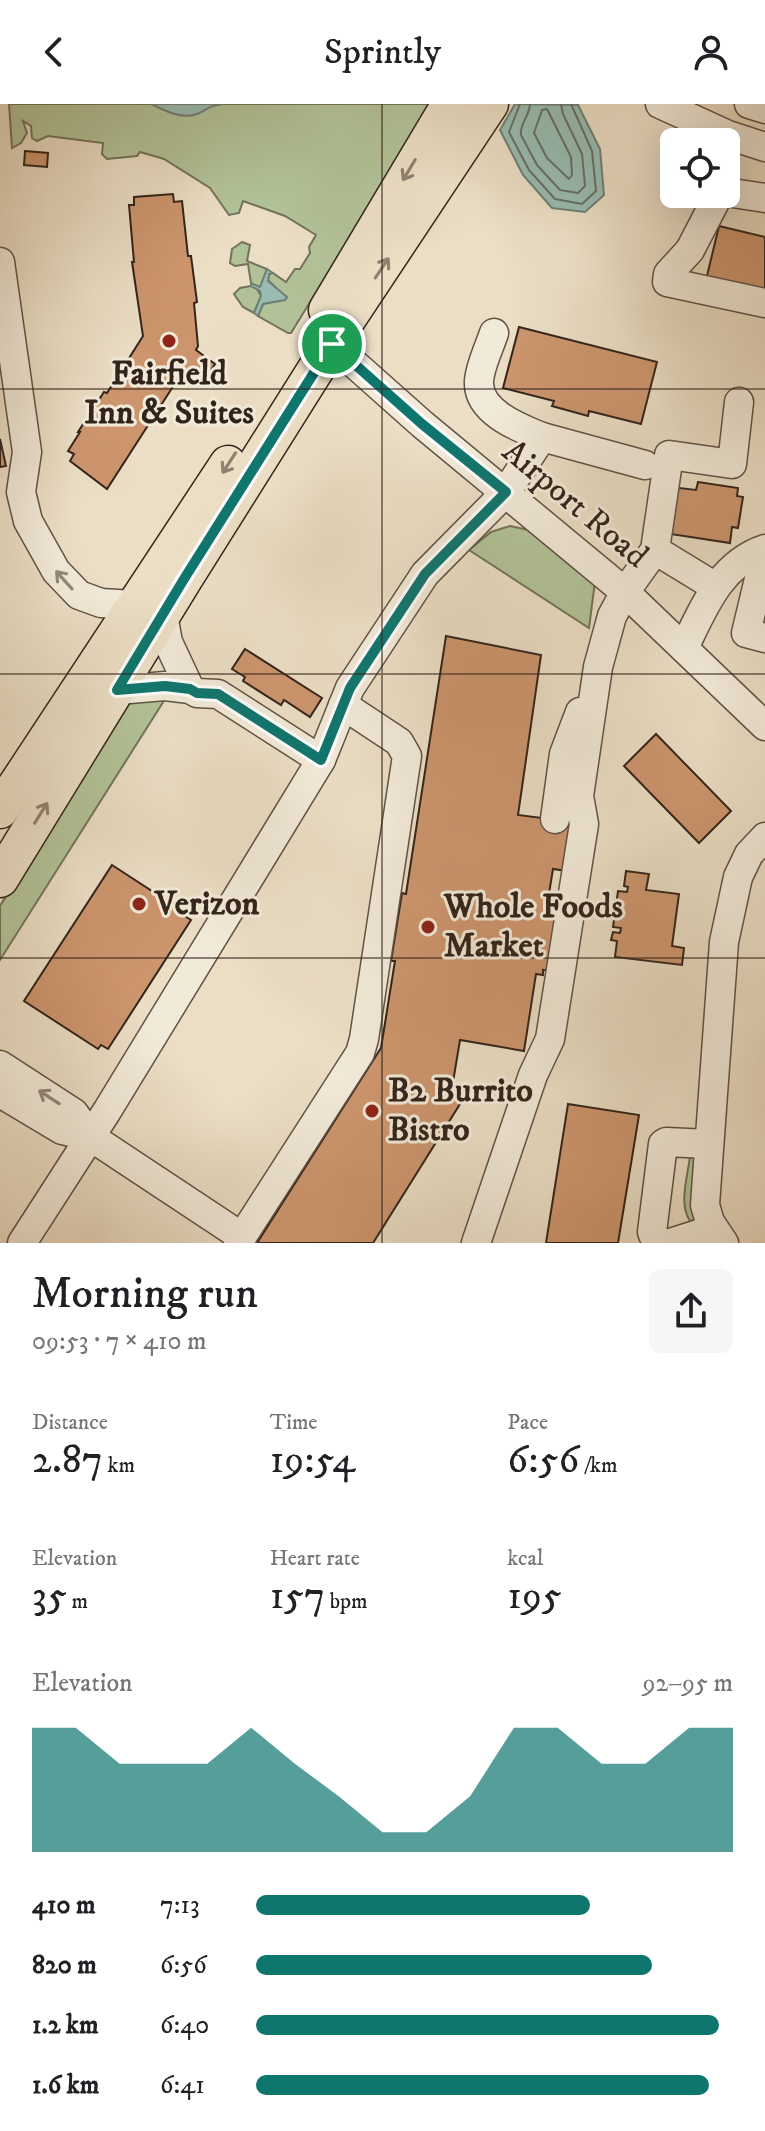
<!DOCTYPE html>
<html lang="en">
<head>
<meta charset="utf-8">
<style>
  :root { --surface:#fff; --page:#f6f6f6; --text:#202124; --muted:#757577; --accent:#0f766e }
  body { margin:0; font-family:"IM FELL DW Pica",serif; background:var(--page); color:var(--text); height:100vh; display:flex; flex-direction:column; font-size:30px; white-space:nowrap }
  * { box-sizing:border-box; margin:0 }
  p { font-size:26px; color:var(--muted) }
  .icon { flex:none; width:44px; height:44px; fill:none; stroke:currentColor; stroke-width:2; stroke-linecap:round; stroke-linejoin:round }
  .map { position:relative; height:1139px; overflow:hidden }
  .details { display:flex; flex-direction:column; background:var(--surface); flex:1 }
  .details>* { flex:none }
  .buttons { position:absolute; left:660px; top:24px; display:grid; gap:16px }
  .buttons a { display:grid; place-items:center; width:80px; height:80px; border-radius:12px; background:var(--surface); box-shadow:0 8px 32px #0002; font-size:40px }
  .pin { position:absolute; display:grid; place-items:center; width:68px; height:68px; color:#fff; margin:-34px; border:4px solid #fff; border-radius:50%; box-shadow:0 2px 8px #0007 }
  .round { display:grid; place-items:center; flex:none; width:84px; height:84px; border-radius:12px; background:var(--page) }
  .summary { display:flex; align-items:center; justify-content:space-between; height:136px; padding:0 32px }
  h1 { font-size:44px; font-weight:600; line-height:60px }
  .metrics { display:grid; grid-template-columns:repeat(3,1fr); gap:12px; height:136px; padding:8px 32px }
  .metrics div { display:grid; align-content:center }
  .metrics b { font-size:40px; font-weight:600 }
  .metrics small { font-size:22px; font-weight:400 }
  .metrics p { font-size:22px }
  .chart { height:224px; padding:16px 32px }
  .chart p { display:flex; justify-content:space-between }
  .chart svg { width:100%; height:144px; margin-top:8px; fill:var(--accent); opacity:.7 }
  ul { padding:0 32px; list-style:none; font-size:26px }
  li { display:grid; grid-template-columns:128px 96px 1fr; align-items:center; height:60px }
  li i { height:20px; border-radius:10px; background:var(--accent) }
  header { display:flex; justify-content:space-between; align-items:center; height:104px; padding:0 32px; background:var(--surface); font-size:36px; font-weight:600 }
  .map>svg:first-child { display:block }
  .green { fill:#b2c298; stroke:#72735a; stroke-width:2 }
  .water { fill:#98bcb1; stroke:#707f75; stroke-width:2 }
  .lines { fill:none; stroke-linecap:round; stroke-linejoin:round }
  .shore { stroke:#667066; stroke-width:2 }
  .building { fill:#cc956e; stroke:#33241b; stroke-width:2 }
  .minor-casing { stroke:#615246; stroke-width:31 }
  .major-casing { stroke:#33241b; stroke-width:39 }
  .minor { stroke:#f2ead9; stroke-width:28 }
  .major { stroke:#ebdec5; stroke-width:36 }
  .oneway { stroke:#8f8170 }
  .oneway2 { stroke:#92877a }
  .route-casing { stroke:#fff; stroke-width:16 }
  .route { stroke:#0f766e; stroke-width:10 }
  .grid { fill:none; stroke:#33241b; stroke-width:2; stroke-opacity:0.55 }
  .poi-dot { fill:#8f2418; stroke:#f2ead9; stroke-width:3 }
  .labels { text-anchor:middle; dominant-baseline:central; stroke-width:6; stroke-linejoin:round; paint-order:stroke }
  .poi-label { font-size:34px; font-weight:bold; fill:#33241b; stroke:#f2ead9; text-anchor:start }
  .street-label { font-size:34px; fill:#33241b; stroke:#f2ead9 }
</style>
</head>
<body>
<header><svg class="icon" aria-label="back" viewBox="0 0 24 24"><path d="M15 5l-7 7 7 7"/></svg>Sprintly<svg class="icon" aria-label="person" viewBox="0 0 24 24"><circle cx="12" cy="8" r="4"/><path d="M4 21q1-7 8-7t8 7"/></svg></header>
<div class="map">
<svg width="765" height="1139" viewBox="0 0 765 1139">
  <rect width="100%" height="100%" fill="#ebdec5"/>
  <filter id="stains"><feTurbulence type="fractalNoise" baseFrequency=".0025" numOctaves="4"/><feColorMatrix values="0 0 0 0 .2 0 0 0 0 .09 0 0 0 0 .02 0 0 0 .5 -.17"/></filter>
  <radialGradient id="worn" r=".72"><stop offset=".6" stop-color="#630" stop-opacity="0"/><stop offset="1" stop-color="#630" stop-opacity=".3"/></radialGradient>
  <!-- green -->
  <g class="green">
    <path d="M9 0H432L291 229H288L258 212 263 200 286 194 268 176 269 170 273 169 286 178 295 165H300L310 149 309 143 316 131 285 112 243 97 239 109 229 111 210 84 164 55 140 48 137 52 107 55 102 50 103 39 48 32 37 37 32 34 31 22 23 17 27 29 21 39 12 44Z"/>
    <path d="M242 138 250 141 247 157 267 165 260 184 251 179 248 160 235 162 230 159 232 145Z"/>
    <path d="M251 182 256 183 261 192 254 209 243 203 234 190 240 184Z"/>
    <path d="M510 422 533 427 595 478 589 524 469 446 491 428Z"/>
    <path d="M167 592 0 856V802L126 601 130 596Z"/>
    <path d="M690 1052H698L700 1117 694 1121C676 1106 688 1072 690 1052Z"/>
  </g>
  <!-- water -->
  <g class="water">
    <path d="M151 0H223C206 2 208 6 197 10 181 16 164 6 151 0Z"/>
    <path d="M515 0 578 1 600 45 604 91 585 108 552 104 523 71 500 26Z"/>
    <path d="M267 165 273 169 269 170 268 177 287 193 285 196 263 200 258 212 254 209 261 192 260 187 251 182V179L260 183Z"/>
  </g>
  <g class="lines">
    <!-- shore -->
    <g class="shore">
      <path d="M520 0 509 28 529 66 555 95 582 100 596 87 592 47 571 0"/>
      <path d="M530 0C530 11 519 21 521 31L537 61 560 86 578 89 585 82 582 50 563 10 561 0"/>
      <path d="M547 5 571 53 572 71 569 75 547 54 534 29 542 6Z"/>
    </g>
  </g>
  <!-- building -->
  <g class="building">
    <path d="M25 47 48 49 47 63 24 61Z"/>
    <path d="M173 90 174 98 182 97 188 152H191L197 198 194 199 198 242 196 246 215 260 203 279 183 267 107 385 70 357 74 350 68 347 80 328H78L104 288 107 289 143 232 132 158H134L129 101H134V93Z"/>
    <path d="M719 122 765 133V190L706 176Z"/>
    <path d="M519 223 657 258 641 320 589 307 588 312 552 302 554 297 503 284Z"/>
    <path d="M0 335 6 362 0 363Z"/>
    <path d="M698 378 738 384 737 392 743 393 738 424 732 423 730 439 664 429 671 383 696 386Z"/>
    <path d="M446 532 541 551 518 711 574 718 567 767 553 765 545 814 559 816 551 867 543 866V871L536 870 524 947 460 936 452 984 465 992 373 1139H257L381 944 395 857H391L402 789 406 790Z"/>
    <path d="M245 545 322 594 310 613 284 596 281 601 243 577 245 573 232 565Z"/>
    <path d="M656 630 731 707 699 739 624 662Z"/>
    <path d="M112 761 184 808 182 810 191 816 108 945 101 941 98 945 24 897Z"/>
    <path d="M626 767 649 770 646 786 679 790 672 842 684 844 682 861 615 853 617 837 611 836 613 828 620 829 621 824 613 823 618 787 627 788 628 783 624 782Z"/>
    <path d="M568 1000 639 1011 618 1139H546Z"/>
  </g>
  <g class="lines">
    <defs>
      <g id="minor">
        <path d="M660 0 728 31 765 43"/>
        <path d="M749 0 765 5"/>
        <path d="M726 88 765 94"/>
        <path d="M719 90 690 146 668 170 667 178 765 199"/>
        <path d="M0 158 27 348 21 388 28 417 56 467 79 491 101 499 134 501"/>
        <path d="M494 229C489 244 480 262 479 277 477 308 520 324 542 333"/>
        <path d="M332 240 422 320 625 488 765 622"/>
        <path d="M655 446 669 351 732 360 739 298"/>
        <path d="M765 450 746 529 765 534"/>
        <path d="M163 511 168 538 190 585"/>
        <path d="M684 544C703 505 720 460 765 445"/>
        <path d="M321 656 350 584 425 470 506 388 542 333 645 361"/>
        <path d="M555 715 564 650 580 608"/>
        <path d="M0 961 74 1009 91 1033"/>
        <path d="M0 989 62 1026 91 1033 242 1133"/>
        <path d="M22 1139 107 1007 321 656 218 590 197 589 190 585 165 582 117 586"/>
        <path d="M238 1139 360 949 364 935 407 652 399 638 343 601"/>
        <path d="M476 1139 533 971 550 935 584 720 579 692 598 563 612 512 625 488 655 446 714 482"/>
        <path d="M662 1139 654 1133 652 1128 663 1040 666 1038 709 1040"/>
        <path d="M670 1139 714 1125"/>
        <path d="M724 1139 710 1118 705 1101 724 838 738 773 749 750 765 733"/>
      </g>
      <g id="major">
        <path d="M327 206 450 0"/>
        <path d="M0 706 228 360"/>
        <path d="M0 775 184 475 348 214 490 0"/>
      </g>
    </defs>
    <!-- minor casing -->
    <use href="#minor" class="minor-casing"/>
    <!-- major casing -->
    <use href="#major" class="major-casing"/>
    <!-- minor -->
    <use href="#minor" class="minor"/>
    <!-- major -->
    <use href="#major" class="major"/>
  </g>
  <!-- one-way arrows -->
  <defs><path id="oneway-shaft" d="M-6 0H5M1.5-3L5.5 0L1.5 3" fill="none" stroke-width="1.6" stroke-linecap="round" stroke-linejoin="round" transform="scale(2)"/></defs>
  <g class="oneway">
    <use href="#oneway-shaft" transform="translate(409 66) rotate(121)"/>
    <use href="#oneway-shaft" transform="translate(382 164) rotate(-56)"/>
    <use href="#oneway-shaft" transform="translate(229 359) rotate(123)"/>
    <use href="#oneway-shaft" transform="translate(41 709) rotate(-58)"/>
  </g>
  <g class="oneway2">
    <use href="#oneway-shaft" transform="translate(64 476) rotate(-132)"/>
    <use href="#oneway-shaft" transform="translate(49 993) rotate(-147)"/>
  </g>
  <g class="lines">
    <defs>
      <path id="route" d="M332 240 422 320 506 388 425 470 350 584 321 656 218 590 197 589 190 585 165 582 117 586 184 475Z"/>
    </defs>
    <!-- route casing -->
    <use href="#route" class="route-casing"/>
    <!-- route -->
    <use href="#route" class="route"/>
  </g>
  <!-- grid -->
  <path class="grid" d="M382 0V1139M0 285H765M0 570H765M0 854H765"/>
  <!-- markers -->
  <g class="poi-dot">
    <circle cx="169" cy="237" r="8"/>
    <circle cx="139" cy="800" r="8"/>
    <circle cx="428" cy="823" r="8"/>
    <circle cx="372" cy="1007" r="8"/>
  </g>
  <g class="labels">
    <!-- poi labels -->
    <g class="poi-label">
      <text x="169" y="270" text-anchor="middle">Fairfield<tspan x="169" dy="39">Inn &amp; Suites</tspan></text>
      <text x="155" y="800">Verizon</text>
      <text x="444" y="803">Whole Foods<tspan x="444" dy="39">Market</tspan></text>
      <text x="388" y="987">B2 Burrito<tspan x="388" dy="39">Bistro</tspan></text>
    </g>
    <!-- street labels -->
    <g class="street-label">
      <text transform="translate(575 400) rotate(40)">Airport Road</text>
    </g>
  </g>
  <rect width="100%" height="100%" filter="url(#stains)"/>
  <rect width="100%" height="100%" fill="url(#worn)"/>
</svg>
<div class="buttons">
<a><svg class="icon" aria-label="locate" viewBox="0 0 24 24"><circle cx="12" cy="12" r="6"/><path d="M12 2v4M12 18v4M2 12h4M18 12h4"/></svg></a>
</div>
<div class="pin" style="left:332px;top:240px;background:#1e9e55"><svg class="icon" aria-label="arrive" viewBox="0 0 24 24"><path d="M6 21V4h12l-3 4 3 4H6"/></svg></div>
</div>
<section class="details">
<div class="summary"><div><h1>Morning run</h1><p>09:53 · 7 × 410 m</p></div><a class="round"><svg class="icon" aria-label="share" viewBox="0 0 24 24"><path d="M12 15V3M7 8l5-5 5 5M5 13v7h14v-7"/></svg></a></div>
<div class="metrics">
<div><p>Distance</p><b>2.87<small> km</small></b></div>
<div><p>Time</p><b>19:54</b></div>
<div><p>Pace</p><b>6:56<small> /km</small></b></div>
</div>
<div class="metrics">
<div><p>Elevation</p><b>35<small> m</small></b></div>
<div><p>Heart rate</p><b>157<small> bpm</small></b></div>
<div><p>kcal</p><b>195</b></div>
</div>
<div class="chart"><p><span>Elevation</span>92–95 m</p>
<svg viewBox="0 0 160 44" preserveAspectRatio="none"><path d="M0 44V6L10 6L20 17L30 17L40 17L50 6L60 17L70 27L80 38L90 38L100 27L110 6L120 6L130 17L140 17L150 6L160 6V44z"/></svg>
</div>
<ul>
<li><b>410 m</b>7:13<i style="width:70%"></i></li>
<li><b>820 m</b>6:56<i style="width:83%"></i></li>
<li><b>1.2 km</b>6:40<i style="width:97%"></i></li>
<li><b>1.6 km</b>6:41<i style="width:95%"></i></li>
</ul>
</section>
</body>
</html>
